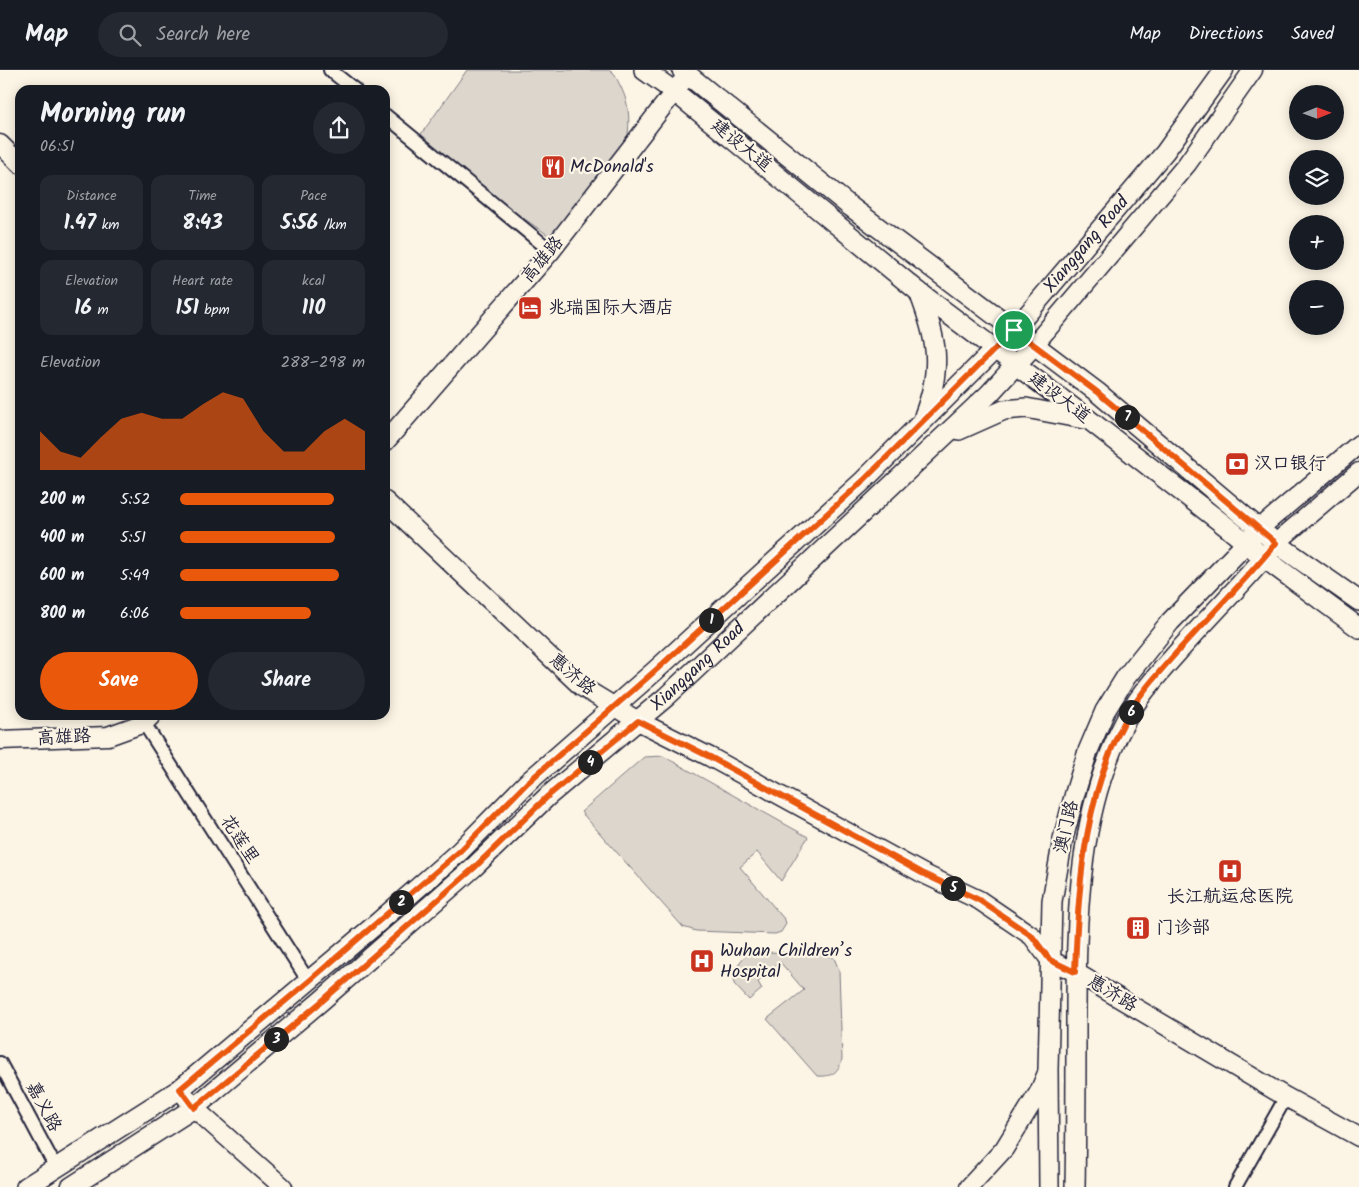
<!DOCTYPE html>
<html lang="en">
<head>
<meta charset="utf-8">
<style>
  :root { --surface:#171b24; --page:#242831; --text:#f1f3f6; --muted:#9ea1a6; --line:#363941; --accent:#ea580c }
  body { margin:0; font-family:Kalam,"LXGW WenKai TC",sans-serif; background:var(--page); color:var(--text); height:100vh; display:flex; flex-direction:column; font-size:19px; white-space:nowrap }
  * { box-sizing:border-box; margin:0 }
  p { font-size:16px; color:var(--muted) }
  .icon { flex:none; width:28px; height:28px; fill:none; stroke:currentColor; stroke-width:2; stroke-linecap:round; stroke-linejoin:round }
  .map { position:relative; flex:1; overflow:hidden }
  .details { position:absolute; left:15px; top:15px; width:375px; height:635px; display:flex; flex-direction:column; background:var(--surface); border-radius:15px; box-shadow:0 2px 12px #0003 }
  .details>* { flex:none }
  .needle { width:32px; rotate:89deg }
  .fabs { position:absolute; left:1289px; top:15px; display:grid; gap:10px }
  .fabs a { display:grid; place-items:center; width:55px; height:55px; border-radius:50%; background:var(--surface); box-shadow:0 2px 12px #0003; font-size:25px }
  .pin { position:absolute; display:grid; place-items:center; width:42px; height:42px; color:#fff; margin:-21px; border:2px solid #fff; border-radius:50%; box-shadow:0 1px 5px #0007 }
  .km { position:absolute; width:25px; height:25px; margin:-12px; border-radius:50%; background:#222; color:#fff; font-size:14px; line-height:25px; text-align:center }
  .round { display:grid; place-items:center; flex:none; width:52px; height:52px; border-radius:26px; background:var(--page) }
  .overview { display:flex; align-items:center; justify-content:space-between; height:85px; padding:0 25px }
  h1 { font-size:28px; font-weight:600; line-height:38px }
  .metrics { display:grid; grid-template-columns:repeat(3,1fr); gap:8px; height:85px; padding:5px 25px }
  .metrics div { display:grid; align-content:center; border-radius:12px; background:var(--page); text-align:center }
  .metrics b { font-size:21px; font-weight:600 }
  .metrics small { font-size:14px; font-weight:400 }
  .metrics p { font-size:14px }
  .chart { height:140px; padding:10px 25px }
  .chart p { display:flex; justify-content:space-between }
  .chart svg { width:100%; height:90px; margin-top:5px; fill:var(--accent); opacity:.7 }
  .primary-button { display:flex; gap:10px; margin-top:auto; padding:10px 25px }
  .primary-button a { flex:1; height:58px; border-radius:30px; background:var(--accent); color:#fff; font-size:20px; font-weight:600; line-height:58px; text-align:center }
  .primary-button a+a { background:var(--page); color:var(--text) }
  ul { padding:0 25px; list-style:none; font-size:16px }
  li { display:grid; grid-template-columns:80px 60px 1fr; align-items:center; height:38px }
  li i { height:12px; border-radius:6px; background:var(--accent) }
  header { display:flex; align-items:center; gap:30px; box-sizing:border-box; height:70px; padding:0 25px; background:var(--surface); border-bottom:1px solid var(--line) }
  header strong { font-size:24px }
  nav { display:flex; gap:28px; margin-inline-start:auto; font-size:18px }
  .search { width:350px; height:45px; background:var(--page); display:flex; align-items:center; gap:12px; box-sizing:border-box; padding:0 18px; border-radius:28px; color:var(--muted); font-size:19px }
  .map>svg:first-child { display:block }
  .green { fill:#dcd6cc; stroke:#7f7c84 }
  .lines { fill:none; stroke-linecap:round; stroke-linejoin:round }
  .street-casing { stroke:#22223b; stroke-width:16 }
  .secondary-casing { stroke:#22223b; stroke-width:21 }
  .primary-casing { stroke:#22223b; stroke-width:22 }
  .street { stroke:#fcf5e5; stroke-width:12 }
  .secondary { stroke:#fcf5e5; stroke-width:18 }
  .primary { stroke:#fcf5e5; stroke-width:19 }
  .route-casing { stroke:#fff; stroke-width:10 }
  .route { stroke:#ea580c; stroke-width:6 }
  .labels { text-anchor:middle; dominant-baseline:central; stroke-width:4.5; stroke-linejoin:round; paint-order:stroke }
  .street-label { font-size:18px; fill:#22223b; stroke:#fcf5e5 }
  .poi-label { font-size:18px; fill:#22223b; stroke:#fcf5e5; text-anchor:start }
</style>
</head>
<body>
<header>
<strong>Map</strong>
<div class="search"><svg class="icon" aria-label="search" viewBox="0 0 24 24"><circle cx="10" cy="10" r="6"/><path d="M15 15l6 6"/></svg>Search here</div>
<nav><a>Map</a><a>Directions</a><a>Saved</a></nav>
</header>
<div class="map">
<svg width="1359" height="1117" viewBox="0 0 1359 1117">
  <rect width="100%" height="100%" fill="#fcf5e5"/>
  <filter id="ink" filterUnits="userSpaceOnUse"><feTurbulence type="fractalNoise" baseFrequency=".02" numOctaves="2"/><feDisplacementMap in="SourceGraphic" scale="10" xChannelSelector="R" yChannelSelector="G"/><feConvolveMatrix kernelMatrix="1 2 1 2 8 2 1 2 1" color-interpolation-filters="sRGB"/></filter>
  <g filter="url(#ink)">
    <!-- green -->
    <g class="green">
      <path d="M467 0H610L613 2C626 25 631 38 628 65L551 167 414 74Z"/>
      <path d="M663 686 808 767 781 811 757 782 740 797 785 850 786 854 781 862 775 864 696 861 683 857 581 742 644 687Z"/>
      <path d="M752 882 823 883 834 888 839 900 842 989C838 1003 832 1007 817 1006L767 949 804 920 780 892 758 912 762 919 749 930 734 914C732 904 741 885 752 882Z"/>
    </g>
    <g class="lines">
      <defs>
        <g id="street">
          <path d="M330 0 355 20"/>
          <path d="M385 45 551 181"/>
          <path d="M142 645 144 653 309 912"/>
          <path d="M0 993 56 1098"/>
          <path d="M1235 1117 1286 1027"/>
        </g>
        <g id="secondary">
          <path d="M0 74 20 94"/>
          <path id="s1" d="M1014 260 1165 82 1224 0"/>
          <path d="M1034 275 1187 94 1253 0"/>
          <path d="M385 372 551 181 688 4"/>
          <path d="M385 431 582 617 638 651 710 687 922 803 979 830 1032 866 1050 890 1075 902 1286 1027 1359 1067"/>
          <path d="M1260 458 1359 374"/>
          <path d="M1276 473 1359 402"/>
          <path d="M0 670 108 666 144 653 152 645"/>
          <path d="M180 1019 194 1038 283 1117"/>
          <path d="M969 1117 1004 1079 1039 1022 1047 1003"/>
        </g>
        <g id="primary">
          <path d="M644 0 675 22 919 222 1088 349 1227 457 1264 488 1359 558"/>
          <path d="M682 0 851 137 1097 322 1276 473 1359 531"/>
          <path d="M919 222C937 269 943 297 924 346"/>
          <path d="M959 360 1004 340 1026 338 1084 349"/>
          <path d="M26 1117 180 1019 374 856 460 781 527 713 656 600 864 410 1014 260"/>
          <path id="s2" d="M71 1117 194 1038 321 931 474 797 548 726 666 627 989 324 1034 275"/>
          <path d="M1049 1117 1048 1000 1052 831 1063 769 1075 723 1088 681 1105 641 1126 607 1170 552 1254 465"/>
          <path d="M1075 1117C1076 1064 1076 1011 1076 958 1076 851 1076 730 1134 636 1146 617 1162 600 1177 583 1208 548 1241 515 1271 480"/>
        </g>
      </defs>
      <!-- street casing -->
      <use href="#street" class="street-casing"/>
      <!-- secondary casing -->
      <use href="#secondary" class="secondary-casing"/>
      <!-- primary casing -->
      <use href="#primary" class="primary-casing"/>
      <!-- street -->
      <use href="#street" class="street"/>
      <!-- secondary -->
      <use href="#secondary" class="secondary"/>
      <!-- primary -->
      <use href="#primary" class="primary"/>
    </g>
  </g>
  <g class="lines" filter="url(#ink)">
    <defs>
      <path id="route" d="M1014 260 1097 322 1276 473C1245 511 1210 546 1177 582 1162 599 1146 616 1134 635 1085 714 1078 812 1075 902L1050 890 1032 866 979 830 922 803 710 687 638 651 548 726 474 798 321 932 194 1038 180 1019 308 912 460 781 527 713 656 600 864 410Z"/>
    </defs>
    <!-- route casing -->
    <use href="#route" class="route-casing"/>
    <!-- route -->
    <use href="#route" class="route"/>
  </g>
  <!-- icons -->
  <defs>
    <symbol id="restaurant-square" viewBox="-11 -11 22 22"><rect x="-9" y="-9" width="18" height="18" rx="4" fill="#c8321e" stroke="#fcf5e5"/><path d="M-5-6h1v4h1v-4h1v4h1v-4h1v5L-1.5 .5V6h-2V.5L-5-1ZM5-6V6H3V1.5H1.5Q1.5-4 5-6Z" fill="#fff"/></symbol>
    <symbol id="hotel-square" viewBox="-11 -11 22 22"><rect x="-9" y="-9" width="18" height="18" rx="4" fill="#c8321e" stroke="#fcf5e5"/><path d="M-6-4.5h1.5V1H6V5H4.5V3h-9V5H-6ZM-4 0a1.8 1.8 0 1 1 3.6 0ZM.5 0V-2.5h3Q6-2.5 6 0Z" fill="#fff"/></symbol>
    <symbol id="bank-square" viewBox="-11 -11 22 22"><rect x="-9" y="-9" width="18" height="18" rx="4" fill="#c8321e" stroke="#fcf5e5"/><path d="M-6-4H6V4H-6ZM0-2.3a2.3 2.3 0 1 0 0 4.6a2.3 2.3 0 1 0 0-4.6Z" fill="#fff"/></symbol>
    <symbol id="hospital-square" viewBox="-11 -11 22 22"><rect x="-9" y="-9" width="18" height="18" rx="4" fill="#c8321e" stroke="#fcf5e5"/><path d="M-5-5h3v3.5h4V-5h3V5h-3V1.5h-4V5h-3Z" fill="#fff"/></symbol>
    <symbol id="building-square" viewBox="-11 -11 22 22"><rect x="-9" y="-9" width="18" height="18" rx="4" fill="#c8321e" stroke="#fcf5e5"/><path d="M-4-6H4V6H1V3H-1V6H-4ZM-2.5-4.3h1.7v1.8h-1.7ZM.8-4.3h1.7v1.8H.8ZM-2.5-1h1.7V.8h-1.7ZM.8-1h1.7V.8H.8Z" fill="#fff"/></symbol>
  </defs>
  <g fill-rule="evenodd">
    <use href="#restaurant-square" x="539" y="83" width="28" height="28"/>
    <use href="#hotel-square" x="516" y="224" width="28" height="28"/>
    <use href="#bank-square" x="1223" y="380" width="28" height="28"/>
    <use href="#hospital-square" x="1216" y="787" width="28" height="28"/>
    <use href="#building-square" x="1124" y="844" width="28" height="28"/>
    <use href="#hospital-square" x="688" y="877" width="28" height="28"/>
  </g>
  <g class="labels">
    <!-- street labels -->
    <g class="street-label">
      <text transform="translate(741 76) rotate(39)">建设大道</text>
      <text stroke="none"><textPath href="#s1" startOffset="112">Xianggang Road</textPath></text>
      <text transform="translate(543 190) rotate(-50)">高雄路</text>
      <text transform="translate(1059 328) rotate(37)">建设大道</text>
      <text stroke="none"><textPath href="#s2" startOffset="816">Xianggang Road</textPath></text>
      <text transform="translate(572 605) rotate(40)">惠济路</text>
      <text transform="translate(64 668) rotate(-3)">高雄路</text>
      <text transform="translate(1067 757) rotate(-77)">澳门路</text>
      <text transform="translate(239 770) rotate(57)">花莲里</text>
      <text transform="translate(1112 924) rotate(31)">惠济路</text>
      <text transform="translate(43 1037) rotate(62)">嘉义路</text>
    </g>
    <!-- poi labels -->
    <g class="poi-label">
      <text x="570" y="97">McDonald's</text>
      <text x="548" y="238">兆瑞国际大酒店</text>
      <text x="1254" y="394">汉口银行</text>
      <text x="1230" y="827" text-anchor="middle">长江航运总医院</text>
      <text x="1156" y="858">门诊部</text>
      <text x="720" y="881">Wuhan Children’s<tspan x="720" dy="21">Hospital</tspan></text>
    </g>
  </g>
</svg>
<div class="fabs">
<a><svg class="needle" viewBox="-14 -14 28 28"><path d="M0-13l5 13h-10z" fill="#e53935"/><path d="M0 13l5-13h-10z" fill="#9ea1a6"/></svg></a>
<a><svg class="icon" aria-label="layers" viewBox="0 0 24 24"><path d="M12 4l9 5-9 5-9-5zM3 14l9 5 9-5"/></svg></a>
<a>+</a>
<a>−</a>
</div>
<div class="pin" style="left:1014px;top:260px;background:#1e9e55"><svg class="icon" aria-label="arrive" viewBox="0 0 24 24"><path d="M6 21V4h12l-3 4 3 4H6"/></svg></div>
<b class="km" style="left:711px;top:550px">1</b>
<b class="km" style="left:401px;top:832px">2</b>
<b class="km" style="left:276px;top:969px">3</b>
<b class="km" style="left:590px;top:692px">4</b>
<b class="km" style="left:953px;top:818px">5</b>
<b class="km" style="left:1131px;top:642px">6</b>
<b class="km" style="left:1127px;top:347px">7</b>
<section class="details">
<div class="overview"><div><h1>Morning run</h1><p>06:51</p></div><a class="round"><svg class="icon" aria-label="share" viewBox="0 0 24 24"><path d="M12 15V3M7 8l5-5 5 5M5 13v7h14v-7"/></svg></a></div>
<div class="metrics">
<div><p>Distance</p><b>1.47<small> km</small></b></div>
<div><p>Time</p><b>8:43</b></div>
<div><p>Pace</p><b>5:56<small> /km</small></b></div>
</div>
<div class="metrics">
<div><p>Elevation</p><b>16<small> m</small></b></div>
<div><p>Heart rate</p><b>151<small> bpm</small></b></div>
<div><p>kcal</p><b>110</b></div>
</div>
<div class="chart"><p><span>Elevation</span>288–298 m</p>
<svg viewBox="0 0 160 44" preserveAspectRatio="none"><path d="M0 44V25L10 35L20 38L30 28L40 19L50 16L60 19L70 19L80 12L90 6L100 9L110 25L120 35L130 35L140 25L150 19L160 25V44z"/></svg>
</div>
<ul>
<li><b>200 m</b>5:52<i style="width:83%"></i></li>
<li><b>400 m</b>5:51<i style="width:84%"></i></li>
<li><b>600 m</b>5:49<i style="width:86%"></i></li>
<li><b>800 m</b>6:06<i style="width:71%"></i></li>
</ul>
<div class="primary-button"><a>Save</a><a>Share</a></div>
</section>
</div>
</body>
</html>
